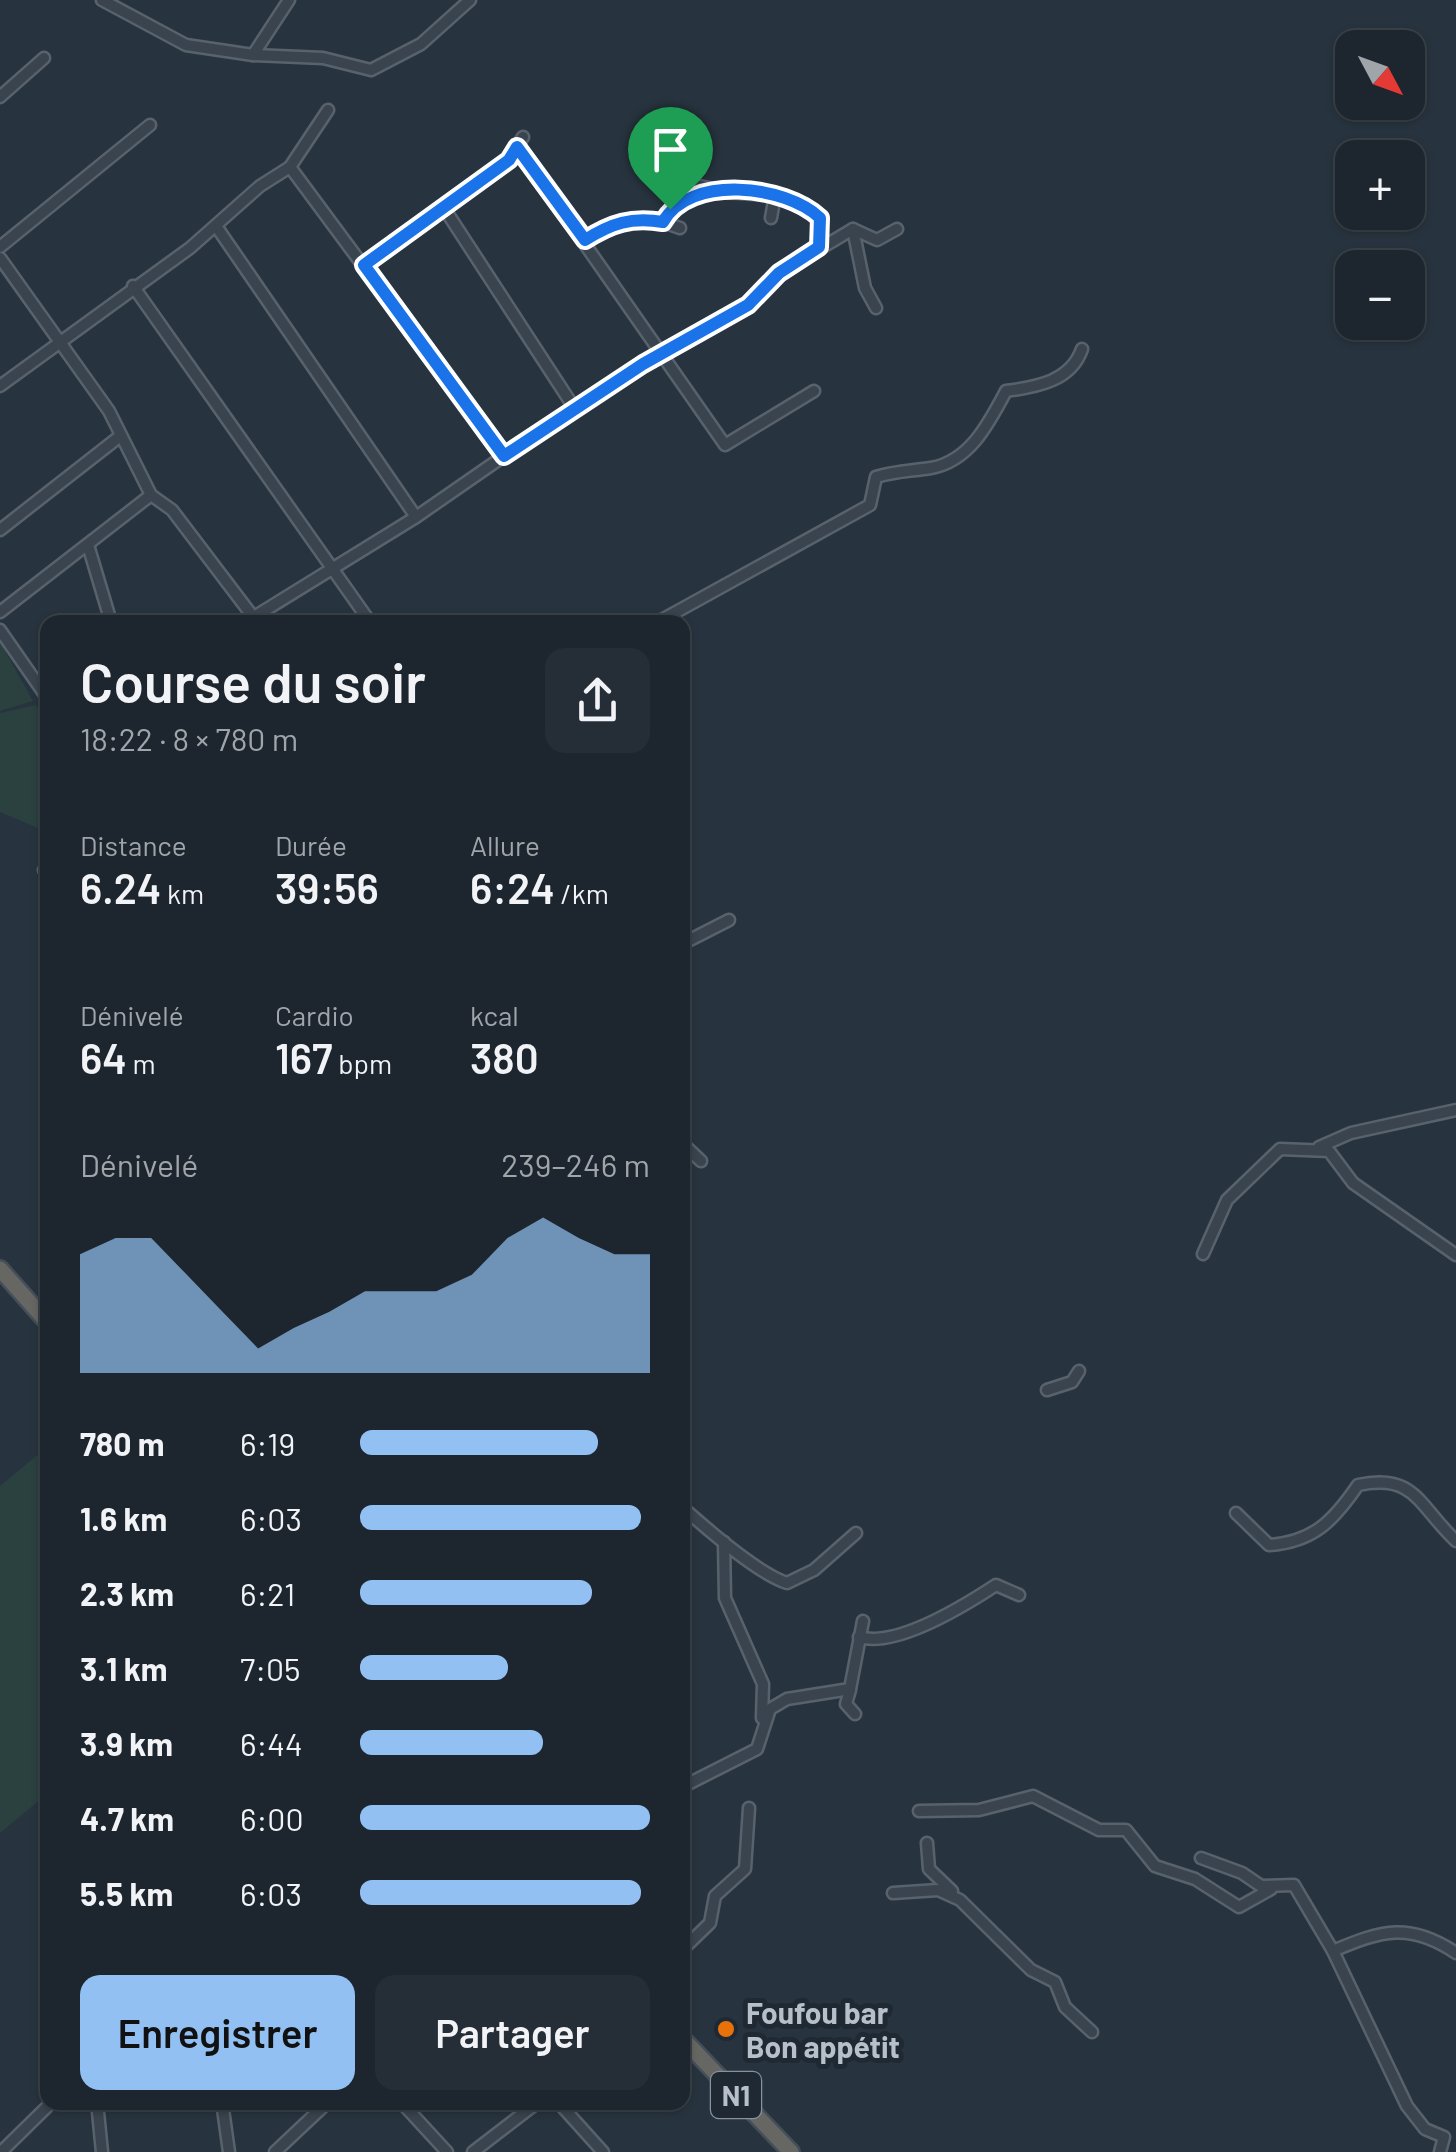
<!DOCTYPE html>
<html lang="fr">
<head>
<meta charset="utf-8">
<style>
  :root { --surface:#1d262e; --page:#252e36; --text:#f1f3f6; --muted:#a0a5aa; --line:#3b434a; --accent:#93c0f2 }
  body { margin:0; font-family:Barlow,sans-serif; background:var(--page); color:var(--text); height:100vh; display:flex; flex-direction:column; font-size:38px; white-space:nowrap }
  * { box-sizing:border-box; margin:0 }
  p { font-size:32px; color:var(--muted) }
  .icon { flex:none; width:55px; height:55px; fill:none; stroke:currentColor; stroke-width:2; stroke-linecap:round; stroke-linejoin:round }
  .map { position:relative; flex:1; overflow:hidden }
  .side { position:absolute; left:40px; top:615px; width:650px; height:1495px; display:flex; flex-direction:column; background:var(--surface); border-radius:20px; box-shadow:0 2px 8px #0004,0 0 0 2px var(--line) }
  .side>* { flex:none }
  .needle { width:65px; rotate:131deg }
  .tools { position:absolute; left:1335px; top:30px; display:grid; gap:20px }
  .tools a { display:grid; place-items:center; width:90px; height:90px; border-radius:20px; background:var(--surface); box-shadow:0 2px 8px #0004,0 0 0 2px var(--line); font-size:50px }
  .pin { position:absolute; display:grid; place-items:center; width:85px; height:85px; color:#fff; margin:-102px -42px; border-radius:50% 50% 50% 0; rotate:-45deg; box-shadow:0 0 10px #0007 }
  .pin .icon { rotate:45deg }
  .round { display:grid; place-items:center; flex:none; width:105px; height:105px; border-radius:20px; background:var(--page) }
  .head { display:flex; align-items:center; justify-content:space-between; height:170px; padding:0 40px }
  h1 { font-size:55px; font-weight:600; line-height:75px }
  .figures { display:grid; grid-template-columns:repeat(3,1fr); gap:15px; height:170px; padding:10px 40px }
  .figures div { display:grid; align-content:center }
  .figures b { font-size:42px; font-weight:600 }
  .figures small { font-size:28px; font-weight:400 }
  .figures p { font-size:28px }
  .chart { height:280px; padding:20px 40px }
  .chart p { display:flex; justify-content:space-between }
  .chart svg { width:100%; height:180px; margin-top:10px; fill:var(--accent); opacity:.7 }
  .primary-button { display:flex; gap:20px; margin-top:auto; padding:20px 40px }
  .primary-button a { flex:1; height:115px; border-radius:20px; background:var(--accent); color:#111; font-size:40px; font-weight:600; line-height:115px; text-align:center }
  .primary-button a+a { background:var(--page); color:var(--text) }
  ul { padding:0 40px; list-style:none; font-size:32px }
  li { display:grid; grid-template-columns:160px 120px 1fr; align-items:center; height:75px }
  li i { height:25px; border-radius:12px; background:var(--accent) }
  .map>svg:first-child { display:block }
  .green { fill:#2a4140 }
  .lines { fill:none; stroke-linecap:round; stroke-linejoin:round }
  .minor-casing { stroke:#58626c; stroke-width:15 }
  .trunk-casing { stroke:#454f59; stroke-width:20 }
  .minor { stroke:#3a444e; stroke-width:10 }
  .trunk { stroke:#666663; stroke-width:15 }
  .route-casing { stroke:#fff; stroke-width:20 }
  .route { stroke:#1a73e8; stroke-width:12 }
  .food-dot { fill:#e8710a; stroke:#1f2934; stroke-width:4 }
  .labels { text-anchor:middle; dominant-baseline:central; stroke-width:10; stroke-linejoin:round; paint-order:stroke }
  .shield { fill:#1f2934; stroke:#89929c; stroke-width:2.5 }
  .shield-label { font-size:28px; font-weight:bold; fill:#b7bfc9 }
  .poi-label { font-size:30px; font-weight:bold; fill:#b7bfc9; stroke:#1f2934; text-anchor:start }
</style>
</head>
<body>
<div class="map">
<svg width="1456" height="2152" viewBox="0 0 1456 2152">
  <rect width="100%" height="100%" fill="#27333e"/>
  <!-- green -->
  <g class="green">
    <path d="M0 642 33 701 0 711Z"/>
    <path d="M36 705 47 720V832L0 812V713Z"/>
    <path d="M47 1447V1794L0 1833V1486Z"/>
  </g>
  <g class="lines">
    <defs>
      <g id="minor">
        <path d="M102 0 186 45 253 55 323 58 371 70 421 44 470 0"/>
        <path d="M253 55 289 0"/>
        <path d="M0 97 44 58"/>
        <path d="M517 147 725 445 814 391"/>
        <path d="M290 167 504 456 643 364 748 305 779 273 853 229 877 240 897 229"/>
        <path d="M663 178 713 189"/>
        <path d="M775 195 808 207 819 218V247"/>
        <path d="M444 208 575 409"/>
        <path d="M663 222C686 180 737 195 775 195L771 218"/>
        <path d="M216 226 416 517 254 617"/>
        <path d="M853 229 865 288 876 308"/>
        <path d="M585 240C617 220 643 213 680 228"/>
        <path d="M0 247 150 125"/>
        <path d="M0 258 109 411 151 495 172 510 257 622"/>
        <path d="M364 265 509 160 523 137"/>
        <path d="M133 286 370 622"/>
        <path d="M0 386 190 248 260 186 290 167 328 110"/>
        <path d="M416 517 504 456"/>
        <path d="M0 530 119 437"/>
        <path d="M88 545 111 622"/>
        <path d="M0 612 151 495"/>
        <path d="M658 622 870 505 876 477C895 471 912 471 931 468 970 461 989 423 1006 391 1037 387 1071 381 1082 349"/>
        <path d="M0 630 48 699"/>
        <path d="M44 870 48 865"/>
        <path d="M682 944 729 920"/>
        <path d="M682 1143 701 1161"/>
        <path d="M1319 1147 1351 1133 1456 1110"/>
        <path d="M1203 1254 1227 1200 1280 1149 1329 1151 1353 1183 1456 1255"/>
        <path d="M1047 1390 1072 1382 1079 1371"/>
        <path d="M682 1507C707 1529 757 1573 787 1583L814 1570 856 1533"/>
        <path d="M1236 1513 1269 1545C1314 1542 1334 1520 1358 1485 1415 1473 1418 1505 1456 1541"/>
        <path d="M724 1542 725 1598 763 1684 762 1718"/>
        <path d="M859 1637C896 1648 964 1606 996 1585L1019 1595"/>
        <path d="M850 1690 846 1704 855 1714"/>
        <path d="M682 1787 757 1749 770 1709 787 1699 850 1689 863 1621"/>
        <path d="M919 1811 979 1810 1033 1796 1099 1830H1126L1155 1866 1195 1879 1239 1907 1271 1889"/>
        <path d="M927 1843 929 1869 952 1891"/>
        <path d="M1201 1858 1242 1873 1261 1886 1294 1885 1333 1951 1407 2106 1425 2129 1444 2137 1440 2152"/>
        <path d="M893 1893 938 1890 960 1900 1031 1970 1055 1982 1065 2007 1092 2032"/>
        <path d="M682 1950 710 1923 715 1896 745 1869 749 1808"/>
        <path d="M1333 1951C1382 1930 1410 1922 1456 1953"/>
        <path d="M97 2102 102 2152"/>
        <path d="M222 2102 229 2152"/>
        <path d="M401 2102 447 2152"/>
        <path d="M558 2102 603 2152"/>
        <path d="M1 2152 52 2102"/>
        <path d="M275 2152 328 2102"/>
        <path d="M473 2152 538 2102"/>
      </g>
      <g id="trunk">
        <path d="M0 1269 48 1323"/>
        <path d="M682 2038 791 2152"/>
      </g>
    </defs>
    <!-- minor casing -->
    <use href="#minor" class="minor-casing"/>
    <!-- trunk casing -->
    <use href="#trunk" class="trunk-casing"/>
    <!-- minor -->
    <use href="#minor" class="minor"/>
    <!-- trunk -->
    <use href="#trunk" class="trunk"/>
  </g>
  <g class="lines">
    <defs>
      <path id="route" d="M517 147 585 240C612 223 631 217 663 222 690 174 785 185 820 218L819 247 779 273 748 305 643 364 504 456 364 265 509 160Z"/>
    </defs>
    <!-- route casing -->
    <use href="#route" class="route-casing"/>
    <!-- route -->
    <use href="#route" class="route"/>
  </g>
  <!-- markers -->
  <circle class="food-dot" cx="726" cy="2029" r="10"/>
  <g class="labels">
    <!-- shield labels -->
    <rect class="shield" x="711" y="2072" width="50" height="46" rx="8"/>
    <g class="shield-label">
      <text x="736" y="2095">N1</text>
    </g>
    <!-- poi labels -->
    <g class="poi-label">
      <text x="746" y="2012">Foufou bar<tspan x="746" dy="34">Bon appétit</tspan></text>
    </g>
  </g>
</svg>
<div class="tools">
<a><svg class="needle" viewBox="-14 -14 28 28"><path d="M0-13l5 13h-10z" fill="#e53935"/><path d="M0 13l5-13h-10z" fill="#a0a5aa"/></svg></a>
<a>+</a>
<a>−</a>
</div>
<div class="pin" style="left:670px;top:209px;background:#1e9e55"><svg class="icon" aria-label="arrive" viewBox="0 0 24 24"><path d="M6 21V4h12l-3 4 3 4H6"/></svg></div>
<section class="side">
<div class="head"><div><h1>Course du soir</h1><p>18:22 · 8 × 780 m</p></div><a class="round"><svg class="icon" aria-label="share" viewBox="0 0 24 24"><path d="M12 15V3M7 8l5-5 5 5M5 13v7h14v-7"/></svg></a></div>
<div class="figures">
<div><p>Distance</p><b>6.24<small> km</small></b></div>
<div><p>Durée</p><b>39:56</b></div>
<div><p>Allure</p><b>6:24<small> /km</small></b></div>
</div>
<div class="figures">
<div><p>Dénivelé</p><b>64<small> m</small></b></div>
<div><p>Cardio</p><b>167<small> bpm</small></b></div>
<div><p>kcal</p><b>380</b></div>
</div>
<div class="chart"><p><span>Dénivelé</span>239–246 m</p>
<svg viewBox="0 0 160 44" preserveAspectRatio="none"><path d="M0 44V15L10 11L20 11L30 20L40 29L50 38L60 33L70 29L80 24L90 24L100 24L110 20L120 11L130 6L140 11L150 15L160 15V44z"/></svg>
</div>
<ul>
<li><b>780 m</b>6:19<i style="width:82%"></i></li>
<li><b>1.6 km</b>6:03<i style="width:97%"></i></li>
<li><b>2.3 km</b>6:21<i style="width:80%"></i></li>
<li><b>3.1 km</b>7:05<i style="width:51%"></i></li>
<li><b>3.9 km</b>6:44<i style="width:63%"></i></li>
<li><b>4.7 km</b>6:00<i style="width:100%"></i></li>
<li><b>5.5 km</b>6:03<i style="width:97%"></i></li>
</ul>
<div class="primary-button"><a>Enregistrer</a><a>Partager</a></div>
</section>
</div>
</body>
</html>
